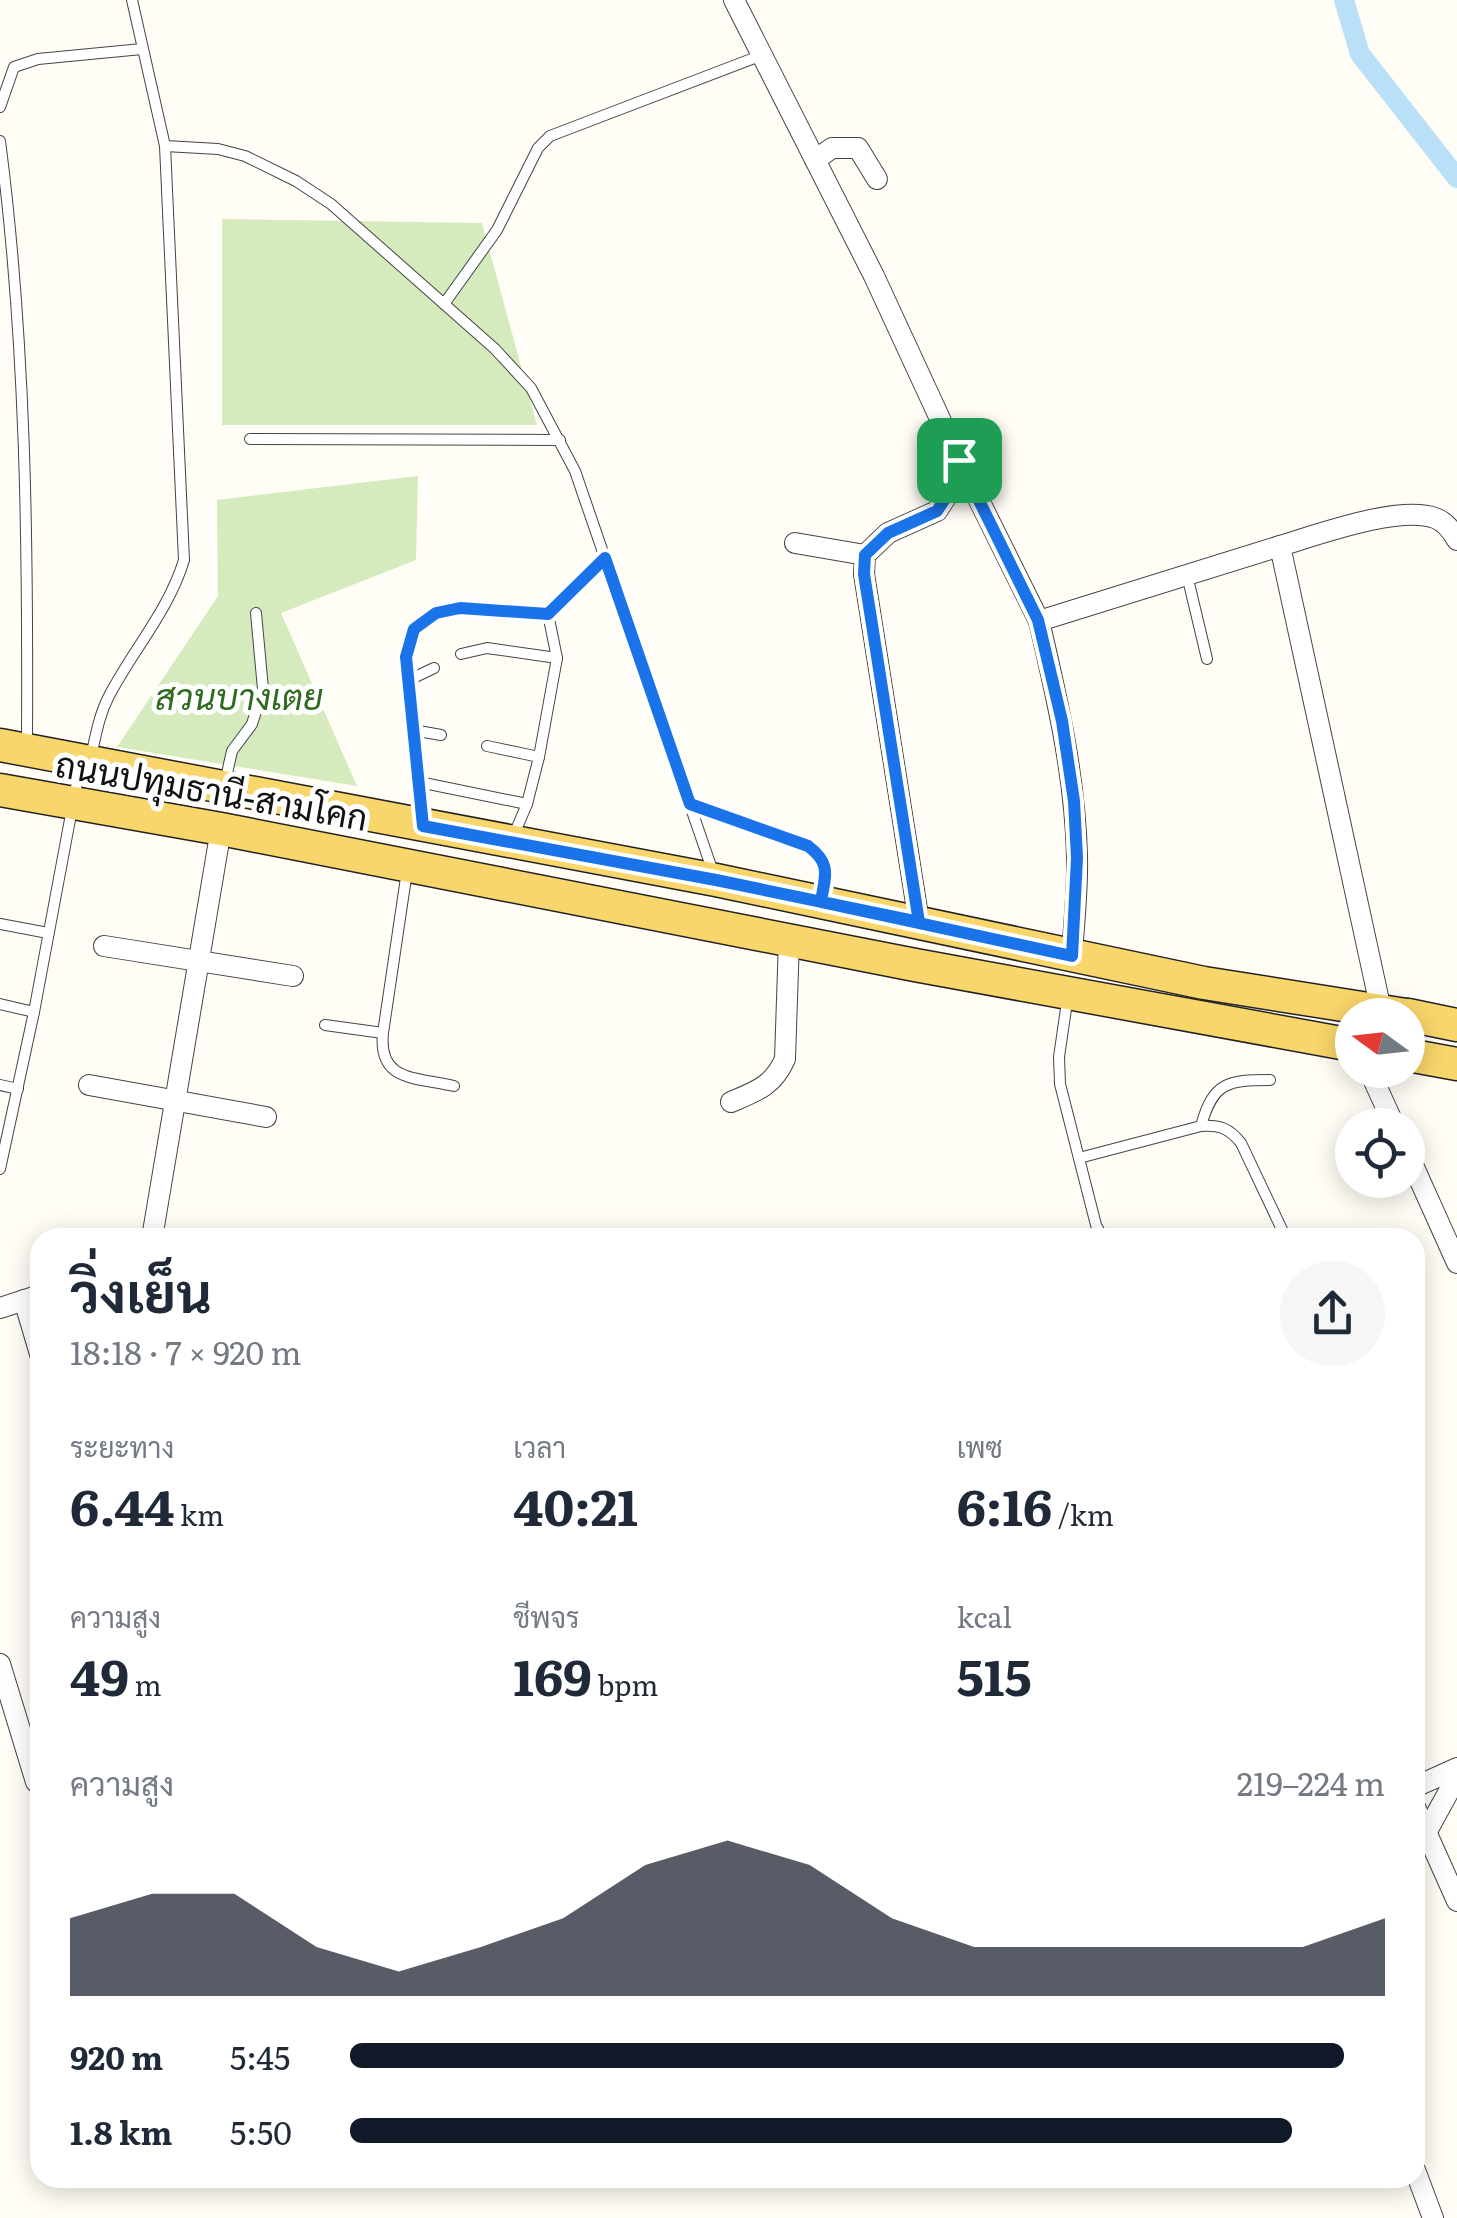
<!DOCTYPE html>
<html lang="th">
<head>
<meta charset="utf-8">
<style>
  :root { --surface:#fff; --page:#f6f6f7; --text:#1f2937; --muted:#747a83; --accent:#111827 }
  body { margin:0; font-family:Literata,Sarabun,serif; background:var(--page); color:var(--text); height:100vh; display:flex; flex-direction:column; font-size:38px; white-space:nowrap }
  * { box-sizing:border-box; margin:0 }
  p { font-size:32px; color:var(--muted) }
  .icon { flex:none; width:55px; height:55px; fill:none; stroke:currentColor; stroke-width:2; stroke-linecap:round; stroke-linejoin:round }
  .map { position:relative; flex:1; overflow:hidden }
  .panel { position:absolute; left:30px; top:1228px; width:1395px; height:960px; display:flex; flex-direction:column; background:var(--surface); border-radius:30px; box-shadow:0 5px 25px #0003 }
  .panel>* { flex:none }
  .needle { width:65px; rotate:285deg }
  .tools { position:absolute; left:1335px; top:998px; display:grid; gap:20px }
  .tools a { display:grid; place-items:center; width:90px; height:90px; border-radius:50%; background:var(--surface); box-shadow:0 5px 25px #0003; font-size:50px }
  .pin { position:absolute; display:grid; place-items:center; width:85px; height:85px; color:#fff; margin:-42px; border-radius:20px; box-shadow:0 5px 15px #0006 }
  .round { display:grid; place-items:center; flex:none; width:105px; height:105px; border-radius:52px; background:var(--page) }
  .summary { display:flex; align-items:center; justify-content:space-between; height:170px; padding:0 40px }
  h1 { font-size:55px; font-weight:700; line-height:75px }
  .figures { display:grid; grid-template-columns:repeat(3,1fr); gap:15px; height:170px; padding:10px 40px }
  .figures div { display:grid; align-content:center }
  .figures b { font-size:50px; font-weight:700 }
  .figures small { font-size:28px; font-weight:400 }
  .figures p { font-size:28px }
  .chart { height:280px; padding:20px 40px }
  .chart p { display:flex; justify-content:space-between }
  .chart svg { width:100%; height:180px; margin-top:10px; fill:var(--accent); opacity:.7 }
  ul { padding:0 40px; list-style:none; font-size:32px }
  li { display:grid; grid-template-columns:160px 120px 1fr; align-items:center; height:75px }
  li i { height:25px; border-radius:12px; background:var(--accent) }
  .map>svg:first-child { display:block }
  .green { fill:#d5ebbd }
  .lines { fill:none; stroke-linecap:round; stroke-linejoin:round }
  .canal { stroke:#b9e0f7; stroke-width:20 }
  .lane-casing { stroke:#444; stroke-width:12 }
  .street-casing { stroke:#444; stroke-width:22 }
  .primary-casing { stroke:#222; stroke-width:35 }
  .lane { stroke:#fff; stroke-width:10 }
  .street { stroke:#fff; stroke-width:20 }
  .primary { stroke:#f9d66b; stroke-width:32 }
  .route-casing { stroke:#fff; stroke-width:20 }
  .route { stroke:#1a73e8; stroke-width:12 }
  .labels { text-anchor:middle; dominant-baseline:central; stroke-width:10; stroke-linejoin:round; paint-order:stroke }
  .park-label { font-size:35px; font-style:italic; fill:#2f6b1f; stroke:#fff }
  .street-label { font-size:35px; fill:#111; stroke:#fff }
</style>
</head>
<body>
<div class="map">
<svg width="1457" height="2218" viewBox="0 0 1457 2218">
  <rect width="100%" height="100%" fill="#fffdf5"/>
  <!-- green -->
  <g class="green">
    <path d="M222 219 482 223 537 425H222Z"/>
    <path d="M418 476 416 560 281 613 357 786 117 747 218 596 217 500Z"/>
  </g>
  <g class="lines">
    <!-- canal -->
    <path class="canal" d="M1344 0 1360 54 1457 178"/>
    <defs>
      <g id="lane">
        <path d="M0 107 14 67 38 59 142 49"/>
        <path d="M0 141C26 340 28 543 27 744"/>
        <path d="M165 146 218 149 245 156 296 181 331 204 495 349 531 388 575 471 714 875"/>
        <path d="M444 304 497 230 538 148 550 136 762 55"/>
        <path d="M250 439 560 440"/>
        <path d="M1187 575 1207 659"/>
        <path d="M548 614 605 558"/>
        <path d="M461 654 487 648 557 658"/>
        <path d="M409 680 434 668"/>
        <path d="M413 730 441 735"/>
        <path d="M487 746 539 757"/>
        <path d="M91 756C96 735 99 715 109 696 133 650 169 610 184 560L165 146 132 0"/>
        <path d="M225 782 232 751 252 724 263 689 256 613"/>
        <path d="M419 782 527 804"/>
        <path d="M690 804 808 846C830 863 825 871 822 896"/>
        <path d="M423 820 406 657 414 629 435 613 460 608 548 614 557 658 539 757 527 804 513 837"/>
        <path d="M407 871 383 1033C378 1082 416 1077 454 1086"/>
        <path d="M0 924 48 933"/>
        <path d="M1068 995 1059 1057 1060 1084 1096 1225 1103 1238"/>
        <path d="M0 1004 34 1012"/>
        <path d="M325 1025 383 1033"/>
        <path d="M0 1085 18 1089"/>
        <path d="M1201 1126C1213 1082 1228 1080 1270 1080"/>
        <path d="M1079 1158 1201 1126C1220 1125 1229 1128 1241 1143L1286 1238"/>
        <path d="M0 1169 34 1012 80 766"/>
      </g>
      <g id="street">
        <path d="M734 0 874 276 959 460 950 491 937 511 888 533 865 555 864 574 919 922"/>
        <path d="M815 160 832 148H858L877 179"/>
        <path d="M959 460 1039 621 1280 546 1381 1010"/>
        <path d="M795 543 865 555"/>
        <path d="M1280 546C1317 535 1399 505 1435 518 1446 522 1452 531 1457 540"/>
        <path d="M1039 621C1057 698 1075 775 1077 856 1078 889 1074 922 1072 955"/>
        <path d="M104 946 293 976"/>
        <path d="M1369 1070 1394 1125"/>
        <path d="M89 1085 266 1117"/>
        <path d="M731 1102C757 1091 773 1086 785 1059L789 940"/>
        <path d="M1408 1154 1457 1263"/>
        <path d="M152 1238 221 829"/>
        <path d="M24 1300 40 1354"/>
        <path d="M0 1308 40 1295"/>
        <path d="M0 1664 36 1782"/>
        <path d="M1415 1787 1457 1768"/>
        <path d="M1415 1807 1457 1901"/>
        <path d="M1426 1833 1449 1791 1452 1771"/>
        <path d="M1415 2170 1433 2218"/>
      </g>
      <g id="primary">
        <path d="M0 745 716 880 1204 983 1406 1015"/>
        <path d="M0 790 221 829 915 965 1352 1045"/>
        <path d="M1408 1015 1457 1025"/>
        <path d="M1408 1055 1457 1064"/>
      </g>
    </defs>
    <!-- lane casing -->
    <use href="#lane" class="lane-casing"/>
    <!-- street casing -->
    <use href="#street" class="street-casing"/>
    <!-- primary casing -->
    <use href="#primary" class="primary-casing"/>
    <!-- lane -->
    <use href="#lane" class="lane"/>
    <!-- street -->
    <use href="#street" class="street"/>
    <!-- primary -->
    <use href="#primary" class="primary"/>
  </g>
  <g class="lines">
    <defs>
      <path id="route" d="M959 460 950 491 937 511 888 533 865 555 864 574 919 922 716 880 423 826 406 657 414 629 436 613 460 608 548 614 605 558 690 804 808 846C832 864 825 875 821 902L1072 956 1077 858 1074 801 1062 721 1038 620 959 460"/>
    </defs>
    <!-- route casing -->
    <use href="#route" class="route-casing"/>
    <!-- route -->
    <use href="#route" class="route"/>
  </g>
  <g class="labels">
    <!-- park labels -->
    <g class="park-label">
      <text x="239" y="695">สวนบางเตย</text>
    </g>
    <!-- street labels -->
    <g class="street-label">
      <text transform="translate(212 789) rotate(10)">ถนนปทุมธานี-สามโคก</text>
    </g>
  </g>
</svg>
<div class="tools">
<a><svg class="needle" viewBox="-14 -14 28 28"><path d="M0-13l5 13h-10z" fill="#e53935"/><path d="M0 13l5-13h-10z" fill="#747a83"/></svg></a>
<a><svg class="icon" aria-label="locate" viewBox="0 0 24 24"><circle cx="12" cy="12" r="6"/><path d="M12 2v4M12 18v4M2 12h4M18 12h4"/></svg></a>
</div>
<div class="pin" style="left:959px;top:460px;background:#1e9e55"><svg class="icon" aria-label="arrive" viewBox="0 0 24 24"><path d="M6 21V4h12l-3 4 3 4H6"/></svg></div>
<section class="panel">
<div class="summary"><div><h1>วิ่งเย็น</h1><p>18:18 · 7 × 920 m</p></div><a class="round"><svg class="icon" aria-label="share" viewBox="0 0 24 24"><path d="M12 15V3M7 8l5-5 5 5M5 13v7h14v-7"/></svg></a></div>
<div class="figures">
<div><p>ระยะทาง</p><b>6.44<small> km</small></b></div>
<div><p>เวลา</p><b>40:21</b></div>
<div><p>เพซ</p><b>6:16<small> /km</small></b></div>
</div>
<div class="figures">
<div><p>ความสูง</p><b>49<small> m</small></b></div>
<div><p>ชีพจร</p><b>169<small> bpm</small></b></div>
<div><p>kcal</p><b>515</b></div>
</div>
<div class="chart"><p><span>ความสูง</span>219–224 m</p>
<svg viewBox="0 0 160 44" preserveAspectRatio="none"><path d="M0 44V25L10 19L20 19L30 32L40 38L50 32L60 25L70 12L80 6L90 12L100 25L110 32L120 32L130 32L140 32L150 32L160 25V44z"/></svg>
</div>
<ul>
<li><b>920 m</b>5:45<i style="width:96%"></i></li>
<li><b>1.8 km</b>5:50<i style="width:91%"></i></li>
</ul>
</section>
</div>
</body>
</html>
